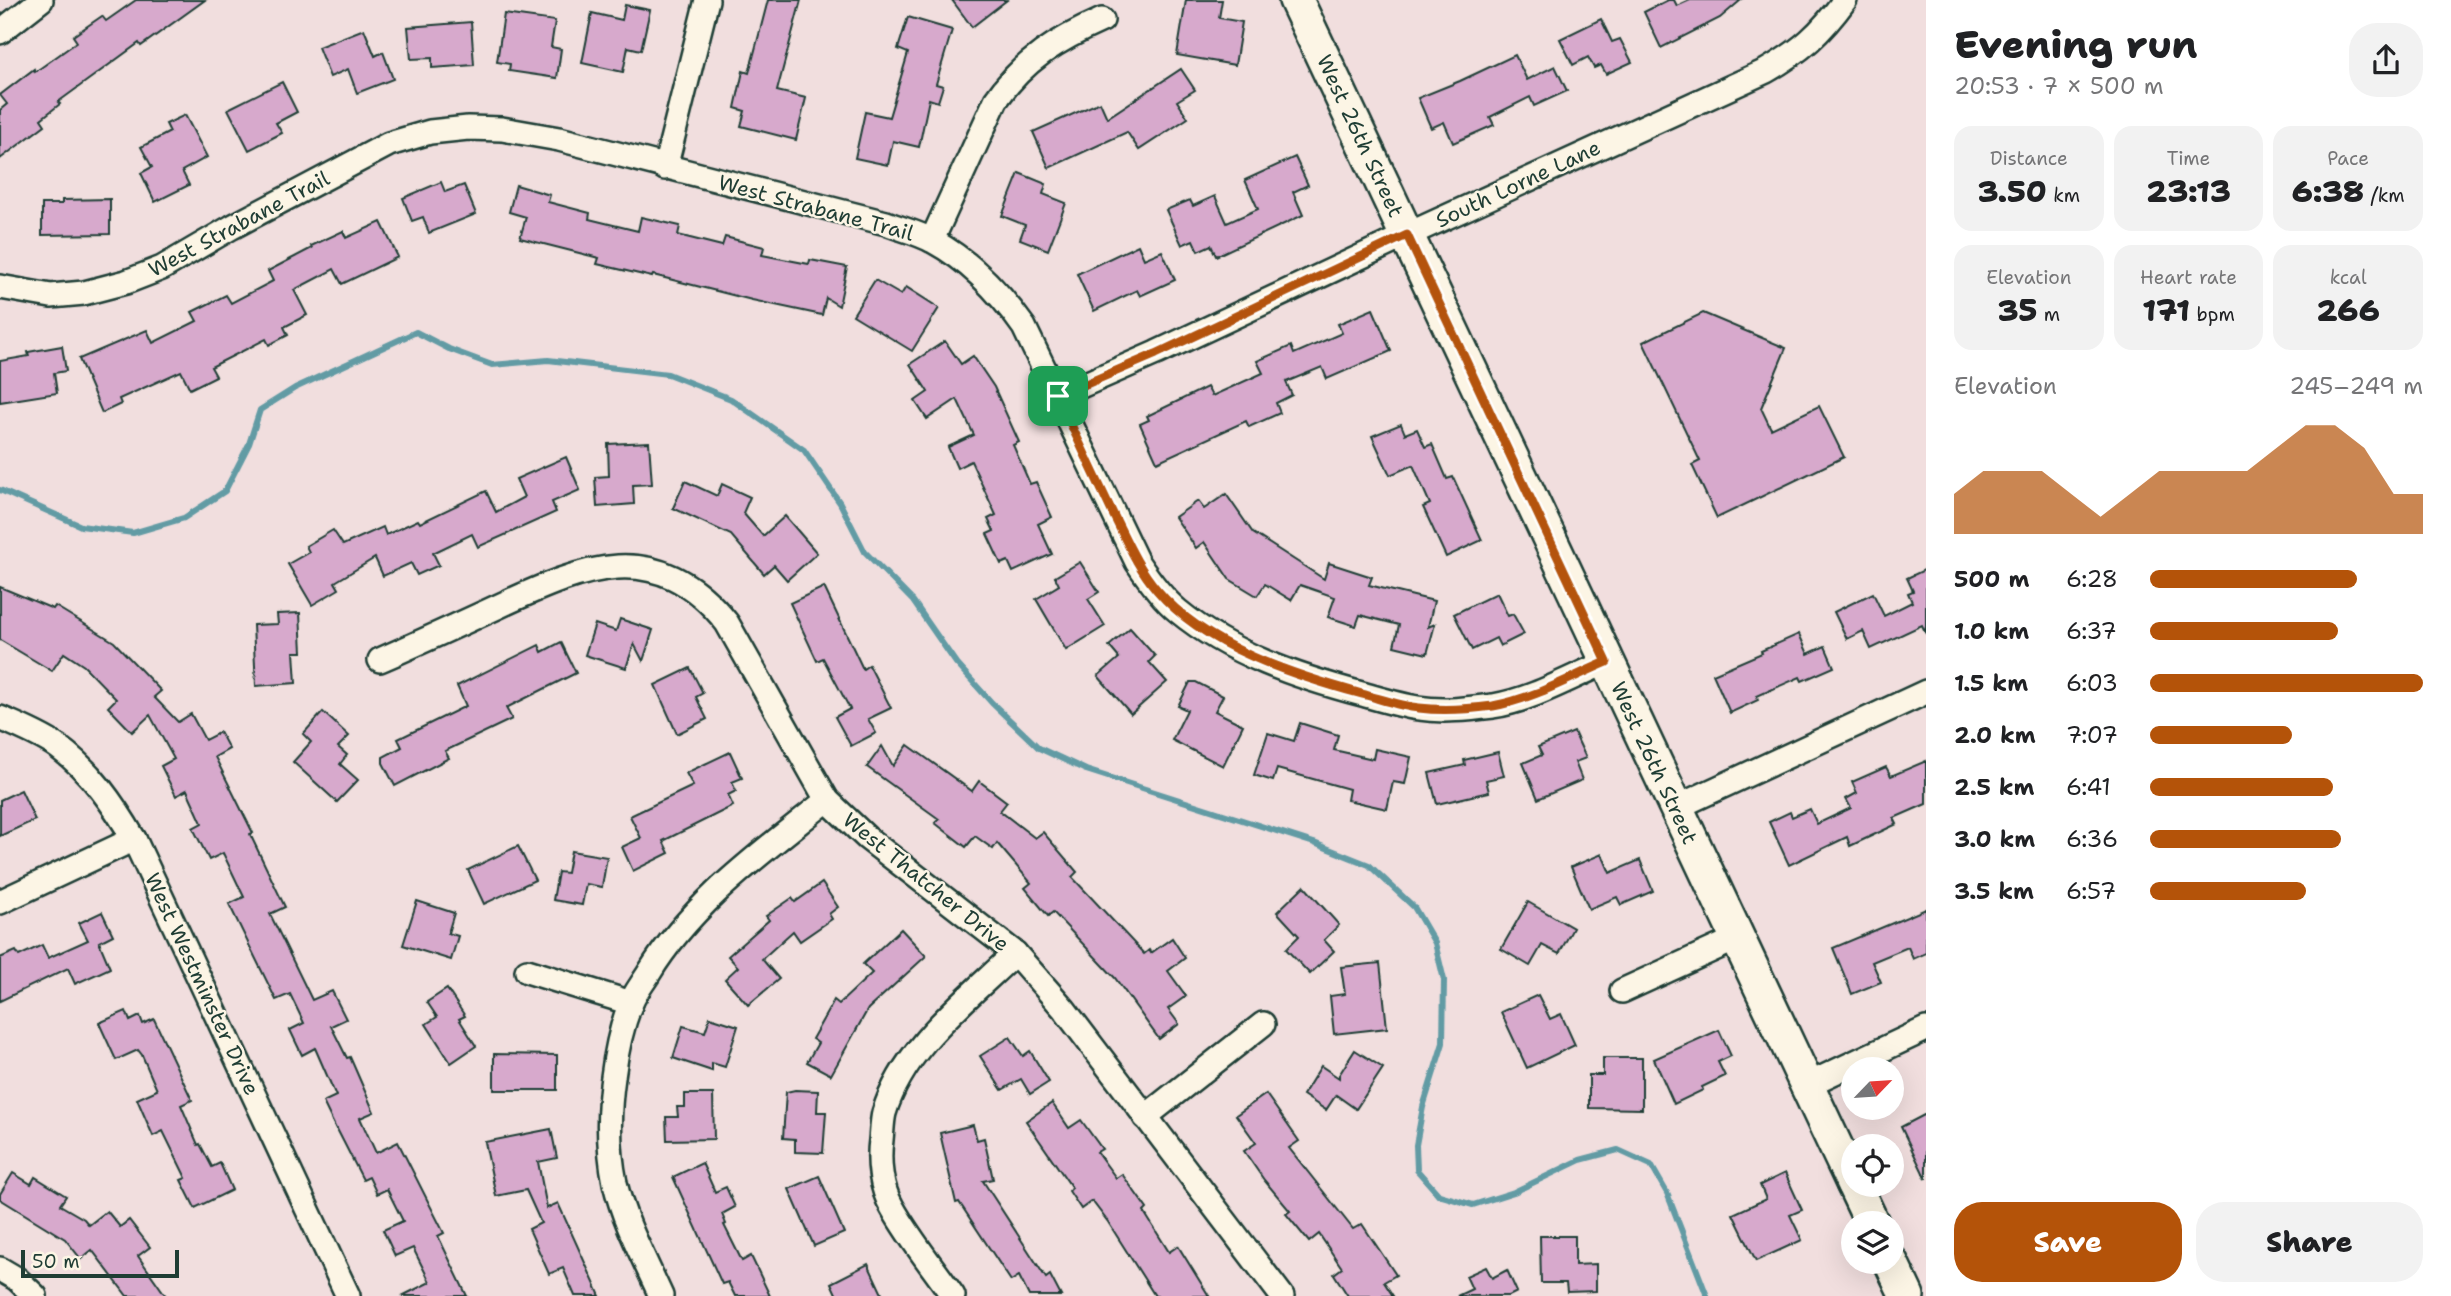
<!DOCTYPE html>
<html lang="en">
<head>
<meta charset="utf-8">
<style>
  :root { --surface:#fff; --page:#f2f2f2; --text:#202124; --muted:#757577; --accent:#b45309 }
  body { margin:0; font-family:"Shantell Sans",sans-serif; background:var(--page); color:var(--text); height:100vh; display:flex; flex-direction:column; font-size:26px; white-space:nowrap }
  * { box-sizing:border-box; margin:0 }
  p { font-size:23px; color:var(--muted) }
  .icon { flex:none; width:38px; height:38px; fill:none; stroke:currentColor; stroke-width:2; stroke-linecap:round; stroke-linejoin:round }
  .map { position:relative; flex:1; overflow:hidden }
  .side { display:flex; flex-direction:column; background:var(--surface); width:525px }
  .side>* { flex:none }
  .needle { width:46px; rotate:65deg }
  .buttons { position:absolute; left:1841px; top:1057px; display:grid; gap:14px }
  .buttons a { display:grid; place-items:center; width:63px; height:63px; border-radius:50%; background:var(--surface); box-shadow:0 7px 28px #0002; font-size:35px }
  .scale { position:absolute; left:21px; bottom:18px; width:158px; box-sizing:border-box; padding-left:7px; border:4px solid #1f3d34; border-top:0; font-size:19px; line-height:24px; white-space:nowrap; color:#1f3d34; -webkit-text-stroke:5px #fcf5e5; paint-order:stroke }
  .pin { position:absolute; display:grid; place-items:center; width:60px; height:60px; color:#fff; margin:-30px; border-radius:14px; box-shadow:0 4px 10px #0006 }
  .round { display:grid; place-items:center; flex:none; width:74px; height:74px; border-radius:28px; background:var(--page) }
  .overview { display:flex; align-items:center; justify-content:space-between; height:119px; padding:0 28px }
  h1 { font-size:38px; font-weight:800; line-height:52px }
  .stats { display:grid; grid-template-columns:repeat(3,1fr); gap:10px; height:119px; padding:7px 28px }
  .stats div { display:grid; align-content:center; border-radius:18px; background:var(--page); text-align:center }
  .stats b { font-size:30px; font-weight:800 }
  .stats small { font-size:19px; font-weight:400 }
  .stats p { font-size:19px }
  .chart { height:196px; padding:14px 28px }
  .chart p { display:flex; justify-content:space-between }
  .chart svg { width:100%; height:126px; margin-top:7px; fill:var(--accent); opacity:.7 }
  .button { display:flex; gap:14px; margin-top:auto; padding:14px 28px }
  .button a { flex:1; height:80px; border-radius:28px; background:var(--accent); color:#fff; font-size:28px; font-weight:800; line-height:80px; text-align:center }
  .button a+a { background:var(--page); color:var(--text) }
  ul { padding:0 28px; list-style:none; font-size:23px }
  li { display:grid; grid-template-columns:112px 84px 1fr; align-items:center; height:52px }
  li i { height:18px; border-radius:9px; background:var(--accent) }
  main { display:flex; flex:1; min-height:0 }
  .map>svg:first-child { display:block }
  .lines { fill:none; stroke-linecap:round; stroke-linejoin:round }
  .stream { stroke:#629ba4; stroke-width:6 }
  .building { fill:#d7a9cc; stroke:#1f3d34; stroke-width:2 }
  .minor-casing { stroke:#1f3d34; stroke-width:28 }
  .secondary-casing { stroke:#1f3d34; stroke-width:38 }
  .minor { stroke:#fcf5e5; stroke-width:23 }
  .secondary { stroke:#fcf5e5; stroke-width:33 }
  .route-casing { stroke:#fff; stroke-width:14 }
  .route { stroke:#b45309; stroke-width:9 }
  .labels { text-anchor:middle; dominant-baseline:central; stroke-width:5; stroke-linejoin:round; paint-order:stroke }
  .street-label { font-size:21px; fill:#1f3d34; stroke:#fcf5e5 }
</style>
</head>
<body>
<main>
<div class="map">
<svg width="1926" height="1296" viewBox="0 0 1926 1296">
  <rect width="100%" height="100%" fill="#f1dede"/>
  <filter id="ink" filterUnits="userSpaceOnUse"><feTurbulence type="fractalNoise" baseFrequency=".0143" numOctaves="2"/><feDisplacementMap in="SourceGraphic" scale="14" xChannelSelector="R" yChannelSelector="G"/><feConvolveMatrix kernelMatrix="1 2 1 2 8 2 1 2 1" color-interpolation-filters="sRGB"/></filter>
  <g filter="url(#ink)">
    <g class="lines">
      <!-- stream -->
      <path class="stream" d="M0 490 81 526 133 533 184 518 225 491 249 444 260 410 295 388 416 332 449 349 492 365 548 360 668 374 731 399 804 450 840 503 865 552 913 601 956 663 992 703 1039 748 1086 770 1314 843 1369 865 1414 907 1435 943 1444 980 1443 1043 1423 1107 1416 1145 1417 1170 1439 1195 1473 1205 1514 1192 1580 1160 1618 1150 1651 1165 1667 1193 1707 1296"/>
    </g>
    <!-- building -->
    <g class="building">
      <path d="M136 0H205L141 46 139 43 58 102 60 104 41 119 45 125 0 159V110L7 104 0 95 34 69 35 72 77 42 73 36 102 16 106 21Z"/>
      <path d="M768 0H801L777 91 806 98 796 140 741 126 745 111 735 108 743 71 749 73Z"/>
      <path d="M952 0H1007L972 27Z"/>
      <path d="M1186 0H1222L1219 18 1242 22 1235 65 1177 55Z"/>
      <path d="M1668 0H1674L1677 6 1690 0H1741L1720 18 1661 48 1644 12Z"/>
      <path d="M625 5 650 10 641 50 628 47 623 72 582 63 592 13 622 20Z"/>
      <path d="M504 14 555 21 551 47 561 49 557 78 509 71 510 64 497 62Z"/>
      <path d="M908 17 952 30 936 84 943 86 938 102 929 99 919 147 893 141 888 165 855 158 865 112 889 117 908 53 898 49Z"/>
      <path d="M1601 19 1612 42 1620 39 1632 62 1606 74 1601 65 1594 68 1588 57 1573 65 1560 39Z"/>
      <path d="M471 22 474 65 432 68V58L411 59 408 27Z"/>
      <path d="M364 29 375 56 383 52 393 79 357 93 348 69 330 77 318 47Z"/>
      <path d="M1515 55 1527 80 1555 66 1567 91 1534 106 1530 97 1490 117 1494 125 1453 143 1444 122 1431 128 1418 98 1460 81Z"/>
      <path d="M1181 69 1195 90 1177 101 1188 118 1139 150 1127 132 1049 168 1033 132 1100 102 1107 118Z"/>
      <path d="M282 82 297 112 276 123 282 133 249 150 228 109Z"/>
      <path d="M185 115 207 157 182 171 189 185 155 202 141 173 152 167 141 147 170 132 166 124Z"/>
      <path d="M1295 157 1308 185 1293 192 1303 215 1216 256 1211 245 1198 251 1193 240 1182 245 1166 210 1190 200 1193 206 1215 196 1227 223 1258 209 1245 180Z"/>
      <path d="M1019 173 1046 184 1043 194 1066 203 1048 250 1020 239 1025 225 1002 216Z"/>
      <path d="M441 182 445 192 464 185 476 214 429 233 423 217 412 221 403 198Z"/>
      <path d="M516 185 550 195 548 202 590 213 589 219 638 231 641 217 680 226 678 235 722 246 725 237 764 247 762 255 809 264 810 260 847 267 839 306 826 298 822 315 752 300 653 275 652 277 597 264 599 258 520 238 526 217 509 212Z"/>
      <path d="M110 199V234L42 235V204H62V200Z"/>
      <path d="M381 222 398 257 342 284 334 269 294 290 307 315 284 327 288 335 269 345 266 339 211 367 216 376 190 389 181 371 119 399 121 404 102 413 79 359 147 330 153 343 197 321 192 312 226 295 231 303 273 281 268 271 312 248 311 246 343 231 346 238Z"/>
      <path d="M1138 245 1144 259 1162 251 1175 280 1140 296 1137 290 1094 311 1077 274Z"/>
      <path d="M875 280 901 295 906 287 939 308 912 351 853 315Z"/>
      <path d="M1373 309 1391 351 1327 379 1322 367 1286 382 1292 395 1276 403 1280 413 1249 427 1246 421 1157 462 1140 424 1149 420 1147 416 1207 387 1212 396 1263 373 1257 361 1291 346 1294 354 1342 333 1338 324Z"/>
      <path d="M1703 313 1786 348 1761 408 1771 429 1819 406 1844 457 1717 518 1692 465 1700 461 1643 342Z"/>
      <path d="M945 341 961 364 973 356 994 387 1019 442 1013 445 1030 484 1036 482 1052 517 1038 524 1052 554 1013 572 1008 561 1001 564 987 534 994 531 988 519 996 515 971 461 957 468 948 447 974 435 957 399 927 419 915 401 928 392 910 364Z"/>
      <path d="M62 346 66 371 54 373 57 393 0 402V361L29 356 28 352Z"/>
      <path d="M1401 424 1405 434 1417 429 1425 447 1432 444 1447 479 1453 477 1482 540 1446 557 1423 507 1430 504 1413 465 1390 475 1372 436Z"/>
      <path d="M649 442 652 484 633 485 634 504 597 507 595 477 609 476 608 444Z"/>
      <path d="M566 457 580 490 552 502 556 512 478 547 472 534 433 553 439 565 417 575 411 563 383 576 375 558 335 582 339 589 312 605 288 564 309 552 306 546 333 530 343 545 383 527 386 535 418 520 420 523 486 491 496 512 524 497 516 479Z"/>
      <path d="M685 481 717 496 722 484 750 497 743 513 763 536 785 516 817 553 787 580 774 565 764 574 731 535 673 508Z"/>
      <path d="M1226 494 1253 533 1324 579 1329 563 1372 577 1369 585 1434 601 1428 627 1435 624 1427 654 1394 646 1399 625 1360 615 1356 626 1328 617 1335 597 1300 585 1291 600 1265 584 1257 596 1229 579 1204 542 1196 548 1175 517 1198 501 1204 509Z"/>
      <path d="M1080 562 1099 592 1088 599 1105 626 1066 650 1036 599 1059 585 1055 577Z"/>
      <path d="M1926 569V634L1922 625 1871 649 1863 631 1847 639 1834 612 1873 593 1884 616 1912 602 1908 593 1913 591 1907 578Z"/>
      <path d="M0 587 53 609 55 606 114 642 161 691 154 697 178 722 191 714 205 740 220 732 229 749 215 757 253 833 250 834 285 907 270 914 312 1000 332 991 346 1019 331 1026 347 1058 350 1057 374 1112 360 1118 376 1153 398 1142 444 1233 438 1236 467 1296H402L430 1282 413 1248 395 1256 383 1230 403 1221 387 1189 377 1194 369 1177 363 1180 337 1129H336L323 1102 336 1096 315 1048 302 1055 290 1030 304 1023 290 994 276 1000 229 904 244 897 223 853 209 860 193 828 202 823 187 790 176 796 161 766 174 759 150 715 132 732 108 707 116 699 84 666 64 653 52 671 0 640Z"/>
      <path d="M824 587 863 669 869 665 891 708 868 719 876 733 851 746 835 717 850 709 823 658 817 661 790 603Z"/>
      <path d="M1497 593 1508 616 1513 614 1524 634 1500 646 1496 638 1472 650 1454 614Z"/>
      <path d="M300 613 302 652H294L296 683 256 686 253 625 278 624 277 614Z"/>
      <path d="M620 619 653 630 643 661 634 644 626 668 585 655 595 624 616 631Z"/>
      <path d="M1130 628 1155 656 1149 662 1167 682 1131 714 1098 676 1119 658 1109 646Z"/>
      <path d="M1799 634 1808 654 1825 646 1834 667 1802 681 1800 677 1757 696 1758 700 1730 713 1713 674 1762 653 1761 651Z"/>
      <path d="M561 642 576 673 506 708 512 719 445 751 449 758 395 786 383 763V757L402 747 398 739 466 706 457 686 539 645 542 652Z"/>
      <path d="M690 668 703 693 696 697 707 719 677 734 655 685Z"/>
      <path d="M1190 682H1196L1223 696 1215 711 1243 725 1223 766 1172 740 1187 710 1178 706Z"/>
      <path d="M323 712 349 736 338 747 347 755 340 764 358 780 337 802 293 762 311 742 303 734Z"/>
      <path d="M1300 723 1338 735 1334 750 1373 759 1375 749 1411 757 1405 784 1393 782 1387 809 1347 800 1349 789 1277 769 1273 781 1254 775 1268 733 1294 741Z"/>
      <path d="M1574 732 1586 758 1575 762 1582 780 1538 799 1523 763 1542 755 1538 747Z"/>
      <path d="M908 745 972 791 979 781 1007 802 1000 811 1035 838 1043 832 1077 872 1072 877 1144 954 1149 950 1151 953 1172 938 1185 958 1168 971 1186 996 1168 1009 1179 1024 1159 1039 1115 978 1053 912 1048 916 1025 888 1031 883 997 843 993 849 975 836 966 847 935 823 939 819 867 767 882 746 893 766Z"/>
      <path d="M730 752 742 778 732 782 736 791 728 795 733 806 663 841 669 853 633 871 622 847 641 838 630 816 693 786 686 773Z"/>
      <path d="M1498 752 1504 776 1486 780 1489 792 1437 804 1429 773 1465 765 1464 760Z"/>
      <path d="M1926 761V804L1894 818 1897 824 1850 846 1847 837 1789 865 1769 822 1790 812 1792 817 1810 809 1817 824 1851 808 1846 799 1857 793 1852 782 1886 767 1891 776Z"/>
      <path d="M21 790 35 820 0 836V800Z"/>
      <path d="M518 846 535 880 484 904 468 870Z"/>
      <path d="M571 851 607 857 602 887 586 884 582 905 553 900 558 872 567 873Z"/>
      <path d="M1602 854 1610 873 1640 860 1653 891 1621 905 1617 897 1589 909 1571 867Z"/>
      <path d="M822 883 838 907 829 914 832 919 800 941 793 931 762 959 779 979 748 1005 725 979 738 967 728 956 769 920 766 916 792 898 795 902Z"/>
      <path d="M1304 886 1339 925 1324 940 1334 951 1310 974 1286 949 1299 936 1277 912Z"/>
      <path d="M417 901 454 913 448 933 458 936 451 960 403 945Z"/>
      <path d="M1528 902 1573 928 1559 954 1542 945 1530 966 1501 949Z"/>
      <path d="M1926 909V953L1913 959 1908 947 1872 962 1881 982 1852 994 1833 948Z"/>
      <path d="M102 912 113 935 99 942 110 968 75 984 68 968 0 1001V958L16 951 19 956 42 945 48 958 88 940 79 923Z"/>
      <path d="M901 929 926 956 868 1009 831 1075 807 1062 818 1043 812 1039 834 1000 839 1004 872 973 863 964Z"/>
      <path d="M1380 963 1387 1028 1334 1034 1330 996 1345 994 1341 967Z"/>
      <path d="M447 989 465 1016 459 1019 476 1046 451 1063 426 1024 437 1017 427 1002Z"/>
      <path d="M1538 995 1550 1019 1561 1014 1575 1045 1527 1068 1501 1012Z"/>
      <path d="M126 1011 130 1021 140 1016 143 1024 154 1019 192 1100 181 1105 198 1145 200 1144 212 1167 220 1163 232 1190 195 1208 181 1180 186 1178 163 1131 153 1136 137 1099 157 1090 142 1055 138 1050 116 1060 99 1023Z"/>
      <path d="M710 1017 738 1026 725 1067 712 1063V1071L673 1058 683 1026 705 1032Z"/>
      <path d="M1719 1030 1731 1056 1718 1062 1725 1076 1702 1087 1703 1090 1674 1104 1654 1059Z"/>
      <path d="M1010 1037 1023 1056 1030 1051 1049 1082 1030 1094 1021 1079 1002 1090 980 1056Z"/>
      <path d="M1355 1050 1383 1068 1356 1109 1336 1095 1326 1110 1303 1095 1321 1066 1339 1078V1075Z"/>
      <path d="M494 1054 557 1055V1090H494Z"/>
      <path d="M1603 1058H1642V1109L1589 1108V1075H1603Z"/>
      <path d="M795 1090 818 1091 817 1112H826L823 1153 795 1152V1139L783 1138 786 1092Z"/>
      <path d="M685 1094H713L714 1139 667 1140 666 1117H678L677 1107H685Z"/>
      <path d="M1266 1094 1299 1141 1289 1148 1353 1229 1362 1224 1396 1275 1384 1282 1393 1296H1348L1334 1274 1342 1268 1319 1234 1309 1242 1286 1214 1290 1211 1264 1180 1244 1151 1256 1143 1236 1115Z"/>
      <path d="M1052 1103 1069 1128 1081 1120 1102 1149 1097 1152 1116 1178 1122 1174 1147 1209 1144 1212 1169 1252 1178 1246 1209 1296H1155L1108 1222 1092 1201 1081 1209 1069 1191 1072 1188 1026 1121Z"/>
      <path d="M1926 1114V1179L1901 1127Z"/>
      <path d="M973 1125 977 1140 984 1138 993 1179 983 1181 1046 1278 1050 1275 1061 1296H1029L1019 1276 1011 1281 959 1202 956 1203 940 1133Z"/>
      <path d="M551 1129 557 1158 538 1162 547 1208 558 1203 600 1296H575L563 1268 549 1274 529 1229 541 1223 526 1190 496 1196 485 1142Z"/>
      <path d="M702 1163 715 1192 726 1187 735 1207 722 1214 726 1224 724 1225 742 1261 751 1256 770 1296H735L728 1282 722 1284 673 1177Z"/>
      <path d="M13 1173 31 1184 35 1177 66 1196 60 1205 84 1219 89 1225 107 1211 120 1227 129 1220 150 1247 138 1256 166 1296H127L92 1250 81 1259 65 1239 0 1199V1194Z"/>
      <path d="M1785 1173 1802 1210 1790 1215 1802 1240 1756 1261 1733 1214 1766 1199 1760 1185Z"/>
      <path d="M819 1176 844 1233 814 1246 789 1189Z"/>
      <path d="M1540 1236H1575V1265L1596 1264V1291L1567 1292 1566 1283H1541Z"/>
      <path d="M868 1264 883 1296H837L831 1283Z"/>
      <path d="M1486 1267 1492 1278 1507 1270 1517 1292 1509 1296H1457L1472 1289 1466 1276Z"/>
    </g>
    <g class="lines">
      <defs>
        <g id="minor">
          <path d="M0 32 41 0"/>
          <path d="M665 168 707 0"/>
          <path d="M932 240 996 100C1024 60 1057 40 1102 20"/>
          <path d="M0 287 51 296 84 293 126 282 162 268 232 227 389 144 430 132 468 128 502 129 559 139 886 223C901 229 919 233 933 241 970 261 1000 293 1024 327L1137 562C1149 580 1162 598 1178 611 1230 654 1298 677 1362 694 1380 699 1399 705 1418 708 1443 712 1469 709 1493 706 1532 700 1571 677 1607 662"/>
          <path d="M1058 396 1156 353 1407 235 1766 71C1802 50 1820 34 1845 0"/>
          <path d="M380 660C419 643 458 625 497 607 583 567 657 535 727 623L827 800 867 838 1015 953 1064 1009 1282 1296"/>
          <path d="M0 718C19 726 41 735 58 747 91 771 114 805 134 839L348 1296"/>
          <path d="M1675 808 1926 692"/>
          <path d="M0 902 134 839"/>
          <path d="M527 971 631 1003"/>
          <path d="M1622 991 1736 939"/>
          <path d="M1807 1085 1926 1029"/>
          <path d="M1145 1117 1263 1024"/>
          <path d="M0 1269 17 1279 35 1296"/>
          <path d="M661 1296C645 1260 624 1222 615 1183 608 1148 608 1112 613 1077 616 1053 621 1028 630 1005 634 994 643 983 649 973 693 901 763 852 827 800"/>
          <path d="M953 1296C933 1267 909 1238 892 1207 881 1188 878 1162 881 1140 882 1131 882 1121 884 1113 904 1046 968 999 1015 953"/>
        </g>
        <g id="secondary">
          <path d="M1296 0 1853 1183"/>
          <path d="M1854 1185 1872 1223"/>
          <path d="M1891 1262 1907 1296"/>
        </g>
      </defs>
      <!-- minor casing -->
      <use href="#minor" class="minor-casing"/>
      <!-- secondary casing -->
      <use href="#secondary" class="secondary-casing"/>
      <!-- minor -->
      <use href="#minor" class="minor"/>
      <!-- secondary -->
      <use href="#secondary" class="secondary"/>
    </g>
  </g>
  <g class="lines" filter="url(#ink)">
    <defs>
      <path id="route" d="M1407 235 1607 662C1571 677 1533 699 1493 706 1470 709 1443 711 1419 708 1400 706 1381 699 1362 694 1293 675 1205 647 1157 590 1138 568 1127 542 1114 516 1095 476 1076 436 1058 396L1156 354Z"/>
    </defs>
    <!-- route casing -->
    <use href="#route" class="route-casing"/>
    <!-- route -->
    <use href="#route" class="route"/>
  </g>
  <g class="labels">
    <!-- street labels -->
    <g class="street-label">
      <text transform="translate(1360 136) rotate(65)">West 26th Street</text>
      <text transform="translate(1518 184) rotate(-25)">South Lorne Lane</text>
      <text transform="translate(816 208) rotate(15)">West Strabane Trail</text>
      <text transform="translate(239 224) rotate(-28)">West Strabane Trail</text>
      <text transform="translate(1654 763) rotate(65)">West 26th Street</text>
      <text transform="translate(926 882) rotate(39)">West Thatcher Drive</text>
      <text transform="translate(202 984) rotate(65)">West Westminster Drive</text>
    </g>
  </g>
</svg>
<div class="buttons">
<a><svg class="needle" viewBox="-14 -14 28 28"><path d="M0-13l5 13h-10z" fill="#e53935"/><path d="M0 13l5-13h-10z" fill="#757577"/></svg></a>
<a><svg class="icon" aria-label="locate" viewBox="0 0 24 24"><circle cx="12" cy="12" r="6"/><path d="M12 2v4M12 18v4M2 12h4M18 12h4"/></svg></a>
<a><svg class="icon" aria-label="layers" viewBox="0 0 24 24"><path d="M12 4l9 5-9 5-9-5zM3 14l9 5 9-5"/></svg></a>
</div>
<div class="scale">50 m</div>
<div class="pin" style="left:1058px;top:396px;background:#1e9e55"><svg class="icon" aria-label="arrive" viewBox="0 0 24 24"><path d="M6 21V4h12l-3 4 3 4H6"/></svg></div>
</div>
<section class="side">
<div class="overview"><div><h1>Evening run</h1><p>20:53 · 7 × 500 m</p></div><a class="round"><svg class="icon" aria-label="share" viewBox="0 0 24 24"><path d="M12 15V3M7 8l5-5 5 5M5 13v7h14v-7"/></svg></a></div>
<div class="stats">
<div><p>Distance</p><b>3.50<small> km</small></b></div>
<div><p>Time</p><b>23:13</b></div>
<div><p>Pace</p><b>6:38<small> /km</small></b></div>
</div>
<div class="stats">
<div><p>Elevation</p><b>35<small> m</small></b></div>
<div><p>Heart rate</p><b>171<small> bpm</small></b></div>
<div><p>kcal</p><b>266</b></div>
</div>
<div class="chart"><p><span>Elevation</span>245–249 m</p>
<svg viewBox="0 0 160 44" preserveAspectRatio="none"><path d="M0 44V30L10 22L20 22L30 22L40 30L50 38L60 30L70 22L80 22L90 22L100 22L110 14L120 6L130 6L140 14L150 30L160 30V44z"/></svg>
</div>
<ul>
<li><b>500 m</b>6:28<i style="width:76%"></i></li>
<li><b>1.0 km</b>6:37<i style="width:69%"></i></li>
<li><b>1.5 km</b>6:03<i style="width:100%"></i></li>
<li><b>2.0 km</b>7:07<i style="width:52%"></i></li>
<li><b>2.5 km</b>6:41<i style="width:67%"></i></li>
<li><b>3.0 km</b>6:36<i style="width:70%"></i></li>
<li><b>3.5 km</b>6:57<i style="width:57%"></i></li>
</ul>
<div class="button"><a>Save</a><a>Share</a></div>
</section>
</main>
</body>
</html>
